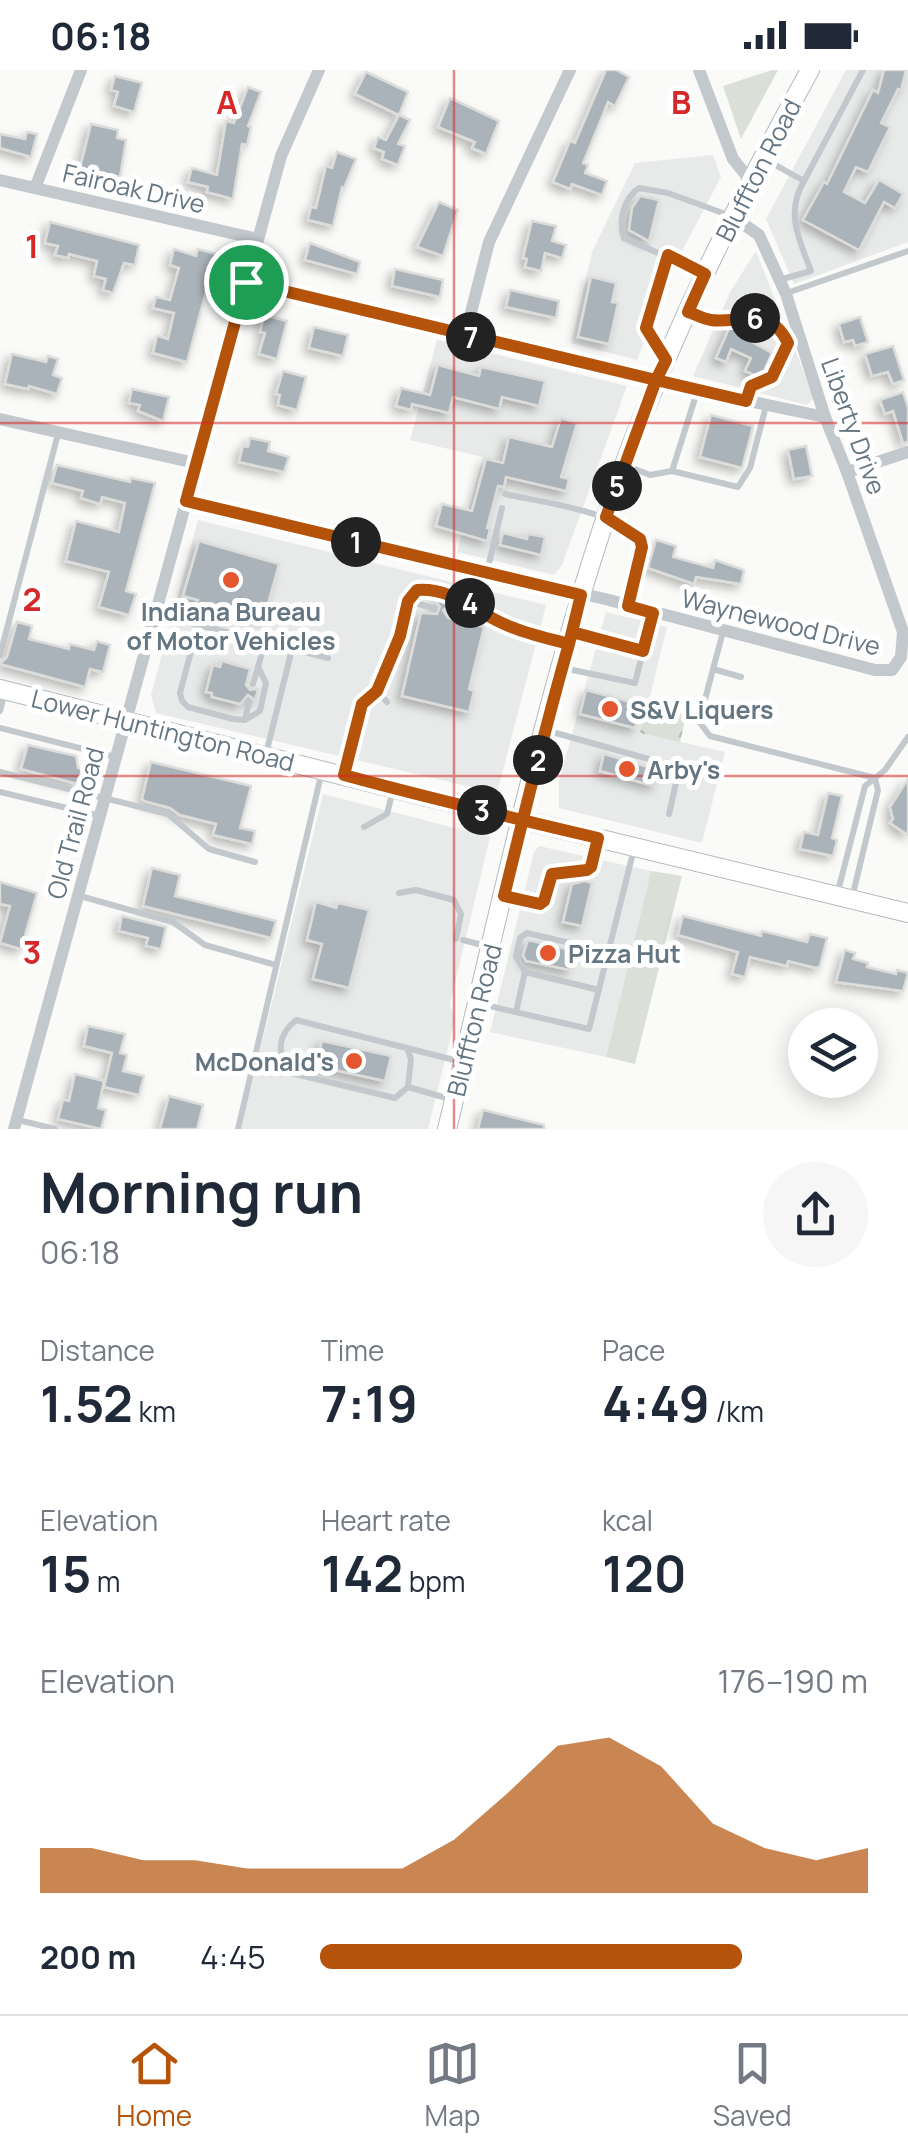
<!DOCTYPE html>
<html lang="en">
<head>
<meta charset="utf-8">
<style>
  :root { --surface:#fff; --page:#f6f6f7; --text:#1f2937; --muted:#747a83; --line:#e0e1e3; --accent:#b45309 }
  body { margin:0; font-family:Manrope,sans-serif; background:var(--page); color:var(--text); height:100vh; display:flex; flex-direction:column; font-size:38px; white-space:nowrap }
  * { box-sizing:border-box; margin:0 }
  p { font-size:32px; color:var(--muted) }
  .icon { flex:none; width:55px; height:55px; fill:none; stroke:currentColor; stroke-width:2; stroke-linecap:round; stroke-linejoin:round }
  .map { position:relative; height:1059px; overflow:hidden }
  .details { display:flex; flex-direction:column; background:var(--surface); flex:1 }
  .details>* { flex:none }
  .fabs { position:absolute; left:788px; top:938px; display:grid; gap:20px }
  .fabs a { display:grid; place-items:center; width:90px; height:90px; border-radius:50%; background:var(--surface); box-shadow:0 5px 25px #0003; font-size:50px }
  .pin { position:absolute; display:grid; place-items:center; width:85px; height:85px; color:#fff; margin:-42px; border:5px solid #fff; border-radius:50%; box-shadow:0 2px 10px #0007 }
  .km { position:absolute; width:50px; height:50px; margin:-25px; border-radius:50%; background:#222; color:#fff; font-size:28px; line-height:50px; text-align:center }
  .round { display:grid; place-items:center; flex:none; width:105px; height:105px; border-radius:52px; background:var(--page) }
  .summary { display:flex; align-items:center; justify-content:space-between; height:170px; padding:0 40px }
  h1 { font-size:55px; font-weight:700; line-height:75px }
  .stats { display:grid; grid-template-columns:repeat(3,1fr); gap:15px; height:170px; padding:10px 40px }
  .stats div { display:grid; align-content:center }
  .stats b { font-size:50px; font-weight:700 }
  .stats small { font-size:28px; font-weight:400 }
  .stats p { font-size:28px }
  .chart { height:280px; padding:20px 40px }
  .chart p { display:flex; justify-content:space-between }
  .chart svg { width:100%; height:180px; margin-top:10px; fill:var(--accent); opacity:.7 }
  ul { padding:0 40px; list-style:none; font-size:32px }
  li { display:grid; grid-template-columns:160px 120px 1fr; align-items:center; height:75px }
  li i { height:25px; border-radius:12px; background:var(--accent) }
  .status { display:flex; justify-content:space-between; align-items:center; height:70px; padding:0 50px; background:var(--surface); direction:ltr }
  .status svg { height:28px; fill:currentColor }
  .dock { display:flex; justify-content:space-around; align-items:center; height:140px; border-top:2px solid var(--line); background:var(--surface); font-size:28px; color:var(--muted) }
  .dock a { display:grid; justify-items:center; gap:5px }
  .dock .on { color:var(--accent) }
  .map>svg:first-child { display:block }
  .built { fill:#e8e9e9 }
  .grass { fill:#dadfd7 }
  .forest { fill:url(#forest-crowns) }
  .building { fill:#aab3b9; stroke:#dcdcda; stroke-width:2.5; filter:url(#shadow) }
  .lines { fill:none; stroke-linecap:round; stroke-linejoin:round }
  .secondary-casing { stroke:#b3babf; stroke-width:20 }
  .lane { stroke:#c3c8cc; stroke-width:6 }
  .street { stroke:#c3c8cc; stroke-width:12 }
  .secondary { stroke:#fff; stroke-width:18 }
  .route-casing { stroke:#fff; stroke-width:20 }
  .route { stroke:#b45309; stroke-width:12 }
  .grid { fill:none; stroke:#d62828; stroke-width:2.5; stroke-opacity:0.55 }
  .poi-dot { fill:#e4572e; stroke:#fff; stroke-width:4 }
  .labels { text-anchor:middle; dominant-baseline:central; stroke-width:10; stroke-linejoin:round; paint-order:stroke }
  .street-label { font-size:25px; fill:#657683; stroke:#fff }
  .poi-label { font-size:25px; font-weight:bold; fill:#657683; stroke:#fff; text-anchor:start }
  .grid-label { font-size:32px; text-anchor:middle; font-weight:bold; fill:#d62828; stroke:#fff; stroke-width:10; stroke-linejoin:round; paint-order:stroke }
</style>
</head>
<body>
<div class="status"><b>06:18</b><svg viewBox="0 0 49 12"><path d="M0 12V9h3v3zM5 12V6h3v6zM10 12V3h3v9zM15 12V0h3v12zM26 1h20v11H26zM47 4h2v5h-2z"/></svg></div>
<div class="map">
<svg width="908" height="1059" viewBox="0 0 908 1059">
  <defs>
    <pattern id="forest-crowns" width="20" height="18" patternUnits="userSpaceOnUse" patternTransform="scale(2.5)"><rect width="20" height="18" fill="#dadfd7"/><path d="M2 6a3 3 0 1 1 6 0M12 15a3 3 0 1 1 6 0" fill="none" stroke="#b4b9b4"/></pattern>
    <filter id="shadow"><feDropShadow dx="-4.5" dy="4.5" stdDeviation="5" flood-color="#0004"/></filter>
  </defs>
  <rect width="100%" height="100%" fill="#fafaf8"/>
  <!-- built -->
  <g class="built">
    <path d="M846 0H908V172L794 214 766 149Z"/>
    <path d="M713 85 721 107 672 200 637 290 571 273 592 182 635 93Z"/>
    <path d="M756 181 814 328 807 335 693 306 730 222Z"/>
    <path d="M437 270 627 316 562 495 554 505 457 482 483 387 410 370Z"/>
    <path d="M198 450 546 535 497 723 156 643 151 625Z"/>
    <path d="M606 542 667 557 641 663 725 682 702 773 559 738V711Z"/>
    <path d="M323 724 490 767 450 934 455 949 428 1059H241Z"/>
    <path d="M539 776 651 801 606 987 490 962 534 782Z"/>
  </g>
  <!-- grass -->
  <g class="grass">
    <path d="M772 0H778L741 69 723 16Z"/>
    <path d="M651 801 682 806 635 994 606 987Z"/>
  </g>
  <!-- forest -->
  <path class="forest" d="M648 632 687 641 680 672 640 663Z"/>
  <!-- building -->
  <g class="building">
    <path d="M606 0H616L629 7 615 36 608 32 583 93 588 95 585 103 607 111 602 125 572 114 570 119 553 112 570 71 575 73Z"/>
    <path d="M884 0H906L901 20 898 19 881 53 890 57 868 102 856 97 844 122 865 133 879 110 903 124 895 138 884 132 859 180 803 150 824 112 827 114 873 20 878 23Z"/>
    <path d="M366 2 408 22 399 45 410 50 398 74 405 76 398 95 382 89 384 82 374 78 378 67 386 70 399 45 355 24Z"/>
    <path d="M115 6 142 13 134 42 114 36 118 22 111 20Z"/>
    <path d="M248 17 261 22 248 56 251 57 247 75 242 74 233 129 207 122 208 117 188 112 192 98 217 105 226 51 234 53Z"/>
    <path d="M450 28 499 51 486 84 472 78 475 72 438 57Z"/>
    <path d="M91 54 118 60 117 68 126 70 120 107 80 98Z"/>
    <path d="M27 62 37 64 31 87 0 78V64L25 69Z"/>
    <path d="M337 82 356 89 344 118 342 117 333 156 308 150 311 137 316 138 326 96 332 98Z"/>
    <path d="M640 126 659 130 649 171 629 160 632 138Z"/>
    <path d="M439 132 458 140 443 186 417 177Z"/>
    <path d="M532 151 556 156 552 171 566 175 562 188 545 183 541 201 525 197 527 189 523 188Z"/>
    <path d="M50 152 139 175 135 195 124 193 113 223 103 220 106 209 94 206 97 191 69 184 68 188 55 185 58 176 45 173Z"/>
    <path d="M310 173 360 192 357 204 305 190Z"/>
    <path d="M174 179 196 186 198 179 216 184 187 292 153 283 157 266 168 269 174 243 153 238 156 227 170 230 179 198 170 195Z"/>
    <path d="M395 199 443 210 440 227 392 216Z"/>
    <path d="M591 207 616 213 612 232 618 233 609 274 578 267Z"/>
    <path d="M510 220 559 231 556 248 506 237Z"/>
    <path d="M265 245 287 251 277 289 259 284 265 263 260 262Z"/>
    <path d="M860 247 868 272 855 276 853 270 844 272 839 254Z"/>
    <path d="M737 253 743 256 739 265 772 283 763 303 756 306 745 301 751 288 731 279 726 292 716 288 731 254Z"/>
    <path d="M314 257 348 265 343 286 309 278Z"/>
    <path d="M893 276 904 310 893 314 888 302 872 306 865 284Z"/>
    <path d="M12 284 46 292 48 286 58 289 53 305 62 308 57 324 29 316 28 319 5 314Z"/>
    <path d="M438 295 479 306 481 297 545 311 539 336 502 327 499 339 453 327 449 343 412 334 411 340 396 336 401 318 430 325Z"/>
    <path d="M283 301 306 307 297 340 278 335 280 325 276 324Z"/>
    <path d="M132 319 169 327 163 351 138 341 140 335 129 333Z"/>
    <path d="M903 322 908 338V372L903 373 893 341 885 344 880 330Z"/>
    <path d="M711 345 753 356 742 398 700 387Z"/>
    <path d="M561 348 577 353 561 407 569 409 566 421 506 407 504 417 498 416 487 458 490 459 487 471 436 456 442 434 472 441 486 389 503 393 509 367 552 377Z"/>
    <path d="M250 368 270 372 268 381 289 387 284 402 239 392 243 376 248 377Z"/>
    <path d="M806 376 812 406 794 409 788 380Z"/>
    <path d="M57 395 130 412 131 408 155 413 126 521 136 524 129 545 99 537 109 502 66 491 76 451 119 462 125 433 102 427 100 434 81 428 83 421 52 413Z"/>
    <path d="M503 463 527 469 528 464 545 467 541 485 500 475Z"/>
    <path d="M656 470 676 476 673 487 713 498 715 490 744 500 741 514 696 507 694 514 648 498Z"/>
    <path d="M199 471 279 494 264 548 234 540 233 544 207 538 196 535 198 530 183 526Z"/>
    <path d="M435 530 452 534 443 540 448 548 484 557 469 619 474 621 469 642 402 626 421 543 437 544 440 537Z"/>
    <path d="M17 552 32 556 29 569 69 579 70 574 94 580 97 571 110 575 103 602 90 599 85 617 0 594 7 587Z"/>
    <path d="M222 591 250 599 246 615 250 620 258 619 255 630 248 625 240 634 212 627V623L206 622 213 595 220 597Z"/>
    <path d="M586 620 641 635 635 658 580 644Z"/>
    <path d="M28 675 76 686 78 698 82 699 78 714 21 699Z"/>
    <path d="M604 684 658 700 654 716 600 701Z"/>
    <path d="M151 692 251 716 240 758 255 761 252 774 213 765 216 754 180 745 170 738 144 731 142 729Z"/>
    <path d="M908 709V765L890 753 893 749 890 737Z"/>
    <path d="M828 723 842 726 832 768 837 770 833 786 800 779 804 762 818 765Z"/>
    <path d="M152 798 180 805 175 826 276 851 271 868 143 836Z"/>
    <path d="M585 811 592 813 582 856 563 852 572 814Z"/>
    <path d="M0 812 37 823 21 879 0 873 10 836 0 834Z"/>
    <path d="M316 832 336 838 338 833 369 840 349 918 313 909 322 874 307 870Z"/>
    <path d="M122 846 166 857 161 879 146 876 148 868 119 861Z"/>
    <path d="M683 846 761 866 762 861 807 872 810 864 827 868 820 896 816 898 788 891 787 896 750 887 745 907 732 904 738 882 678 865Z"/>
    <path d="M528 870 575 881 570 900 526 891 523 885Z"/>
    <path d="M845 880 855 883 853 889 868 893 867 897 896 904 897 900 908 903 903 921 836 912Z"/>
    <path d="M88 956 125 964 120 983 127 985 123 1001 144 1006 139 1025 104 1017 112 983 84 976Z"/>
    <path d="M322 971 391 986 385 1011 316 996Z"/>
    <path d="M75 1004 104 1011 98 1038 106 1040 101 1059 58 1049 63 1030 69 1031Z"/>
    <path d="M169 1026 203 1035 197 1059H160Z"/>
    <path d="M483 1040 544 1055V1059H478Z"/>
  </g>
  <g class="lines">
    <defs>
      <g id="secondary">
        <path d="M0 619 423 726 908 843"/>
        <path d="M447 1059C499 846 543 628 615 420 666 274 736 135 810 0"/>
      </g>
    </defs>
    <!-- secondary casing -->
    <use href="#secondary" class="secondary-casing"/>
    <!-- lane -->
    <g class="lane">
      <path d="M763 88 804 111 863 0"/>
      <path d="M701 202 624 168C618 151 624 128 639 118L668 123 731 146"/>
      <path d="M779 210 811 201C799 169 785 143 804 111"/>
      <path d="M787 223 908 181"/>
      <path d="M689 242 712 250 748 245 776 257 788 273 772 307 751 315 746 331"/>
      <path d="M662 286 646 258 668 185"/>
      <path d="M625 395 650 405 672 401 697 322"/>
      <path d="M672 401 738 417 750 398 766 336"/>
      <path d="M505 424C539 432 630 442 642 477L628 536"/>
      <path d="M487 502 502 438"/>
      <path d="M408 531 433 538"/>
      <path d="M450 542 492 547"/>
      <path d="M156 544 328 588"/>
      <path d="M198 555 180 623 182 631 188 637 233 649 245 650 260 641 266 613 258 597 265 572"/>
      <path d="M573 562 643 581 653 543"/>
      <path d="M723 562 713 599 741 607"/>
      <path d="M0 585 58 364"/>
      <path d="M563 598 635 613 643 581"/>
      <path d="M713 599 701 645 700 653 710 666 875 708"/>
      <path d="M253 614 258 597"/>
      <path d="M377 621 387 632"/>
      <path d="M0 641 5 621"/>
      <path d="M245 649 249 632"/>
      <path d="M0 658 115 687"/>
      <path d="M545 660 670 695 678 704 669 744"/>
      <path d="M266 684 292 579"/>
      <path d="M0 702 168 744 209 779 255 792"/>
      <path d="M344 702 362 633 377 621 400 567 408 531 417 520 454 526 510 557 563 572"/>
      <path d="M0 722 100 746"/>
      <path d="M364 757 387 744 393 720"/>
      <path d="M399 823 416 820 454 830 461 844 456 869"/>
      <path d="M837 825 865 716 885 700 908 667"/>
      <path d="M80 826 173 852 205 875 276 895"/>
      <path d="M507 826 540 834 544 831 552 804H568L591 797 598 770"/>
      <path d="M852 828 878 720 875 709"/>
      <path d="M463 870 486 876"/>
      <path d="M525 902 516 886 520 868 527 863 609 882"/>
      <path d="M481 934 589 959 634 779"/>
      <path d="M516 942 525 902 599 920"/>
      <path d="M407 978 411 989 408 1017 395 1028 287 1002C278 980 277 966 296 950L462 992"/>
      <path d="M408 1017 450 1029"/>
      <path d="M18 1050 55 1059"/>
      <path d="M238 1059 322 701"/>
    </g>
    <!-- street -->
    <g class="street">
      <path d="M699 0 733 89 750 110"/>
      <path d="M0 110 257 169"/>
      <path d="M35 118 81 0"/>
      <path d="M246 212 682 317 825 347"/>
      <path d="M465 266 489 172 570 0"/>
      <path d="M0 349 195 393"/>
      <path d="M847 402 908 382"/>
      <path d="M186 431 605 529 875 600H892L901 587 903 562 847 402 825 347 786 224 759 165 733 147"/>
      <path d="M14 1059 281 86 319 0"/>
    </g>
    <!-- secondary -->
    <use href="#secondary" class="secondary"/>
  </g>
  <g class="lines">
    <defs>
      <path id="route" d="M246 212 186 431 581 525 569 574C545 657 525 741 504 826L540 834 544 831 552 804 587 800 591 797 598 768C513 748 428 728 344 705L362 634 377 621 400 566 408 531 417 520C455 517 480 547 514 558 531 565 551 569 569 574L572 562 643 581 653 543 628 536 642 477 640 469 606 447 656 310 666 290 646 258 668 185 705 204 688 242C695 244 703 249 711 250 739 254 769 234 788 273L772 307 751 316 746 331 656 310 246 212"/>
    </defs>
    <!-- route casing -->
    <use href="#route" class="route-casing"/>
    <!-- route -->
    <use href="#route" class="route"/>
  </g>
  <!-- grid -->
  <path class="grid" d="M454 0V1059M0 353H908M0 706H908"/>
  <!-- markers -->
  <g class="poi-dot">
    <circle cx="231" cy="510" r="10"/>
    <circle cx="610" cy="639" r="10"/>
    <circle cx="627" cy="699" r="10"/>
    <circle cx="548" cy="883" r="10"/>
    <circle cx="354" cy="991" r="10"/>
  </g>
  <g class="labels">
    <!-- street labels -->
    <g class="street-label">
      <text transform="translate(758 100) rotate(-63)">Bluffton Road</text>
      <text transform="translate(134 118) rotate(13)">Fairoak Drive</text>
      <text transform="translate(854 356) rotate(70)">Liberty Drive</text>
      <text transform="translate(781 552) rotate(14)">Waynewood Drive</text>
      <text transform="translate(163 660) rotate(14)">Lower Huntington Road</text>
      <text transform="translate(75 753) rotate(-75)">Old Trail Road</text>
      <text transform="translate(474 950) rotate(-76)">Bluffton Road</text>
    </g>
    <!-- poi labels -->
    <g class="poi-label">
      <text x="231" y="541" text-anchor="middle">Indiana Bureau<tspan x="231" dy="29">of Motor Vehicles</tspan></text>
      <text x="630" y="639">S&amp;V Liquers</text>
      <text x="647" y="699">Arby's</text>
      <text x="568" y="883">Pizza Hut</text>
      <text x="334" y="991" text-anchor="end">McDonald's</text>
    </g>
  </g>
  <g class="grid-label">
    <text x="227" y="44">A</text>
    <text x="681" y="44">B</text>
    <text x="32" y="188">1</text>
    <text x="32" y="541">2</text>
    <text x="32" y="894">3</text>
  </g>
</svg>
<div class="fabs">
<a><svg class="icon" aria-label="layers" viewBox="0 0 24 24"><path d="M12 4l9 5-9 5-9-5zM3 14l9 5 9-5"/></svg></a>
</div>
<div class="pin" style="left:246px;top:212px;background:#1e9e55"><svg class="icon" aria-label="arrive" viewBox="0 0 24 24"><path d="M6 21V4h12l-3 4 3 4H6"/></svg></div>
<b class="km" style="left:356px;top:472px">1</b>
<b class="km" style="left:538px;top:690px">2</b>
<b class="km" style="left:482px;top:740px">3</b>
<b class="km" style="left:470px;top:533px">4</b>
<b class="km" style="left:617px;top:416px">5</b>
<b class="km" style="left:755px;top:248px">6</b>
<b class="km" style="left:471px;top:267px">7</b>
</div>
<section class="details">
<div class="summary"><div><h1>Morning run</h1><p>06:18</p></div><a class="round"><svg class="icon" aria-label="share" viewBox="0 0 24 24"><path d="M12 15V3M7 8l5-5 5 5M5 13v7h14v-7"/></svg></a></div>
<div class="stats">
<div><p>Distance</p><b>1.52<small> km</small></b></div>
<div><p>Time</p><b>7:19</b></div>
<div><p>Pace</p><b>4:49<small> /km</small></b></div>
</div>
<div class="stats">
<div><p>Elevation</p><b>15<small> m</small></b></div>
<div><p>Heart rate</p><b>142<small> bpm</small></b></div>
<div><p>kcal</p><b>120</b></div>
</div>
<div class="chart"><p><span>Elevation</span>176–190 m</p>
<svg viewBox="0 0 160 44" preserveAspectRatio="none"><path d="M0 44V33L10 33L20 36L30 36L40 38L50 38L60 38L70 38L80 31L90 20L100 8L110 6L120 13L130 27L140 33L150 36L160 33V44z"/></svg>
</div>
<ul>
<li><b>200 m</b>4:45<i style="width:77%"></i></li>
</ul>
</section>
<nav class="dock">
<a class="on"><svg class="icon" aria-label="home" viewBox="0 0 24 24"><path d="M3 11l9-7 9 7M6 9v11h12V9"/></svg>Home</a>
<a><svg class="icon" aria-label="map" viewBox="0 0 24 24"><path d="M3 6l6-2 6 2 6-2v14l-6 2-6-2-6 2zM9 4v14M15 6v14"/></svg>Map</a>
<a><svg class="icon" aria-label="saved" viewBox="0 0 24 24"><path d="M7 4h10v16l-5-4-5 4z"/></svg>Saved</a>
</nav>
</body>
</html>
